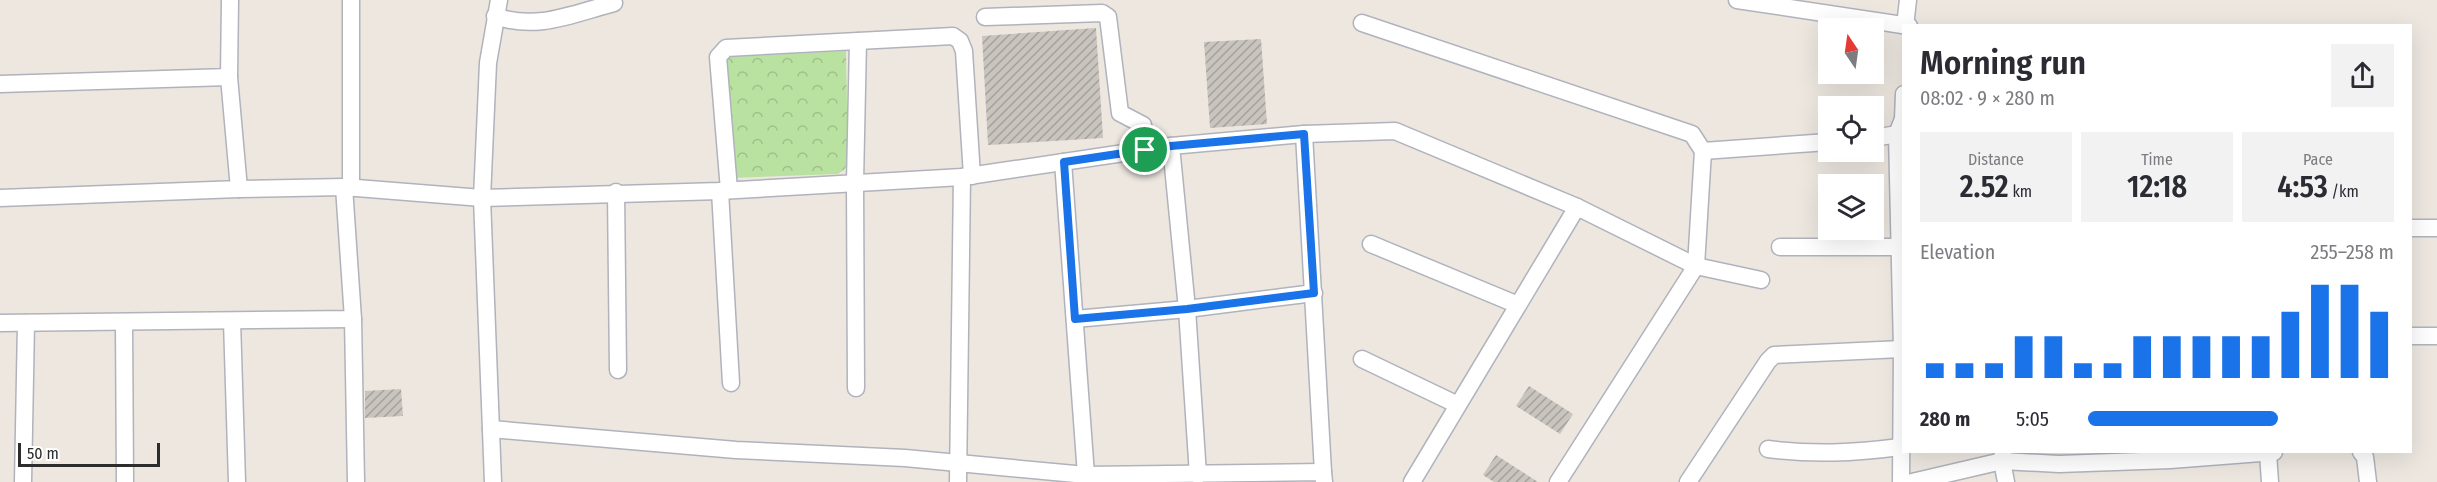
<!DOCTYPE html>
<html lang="en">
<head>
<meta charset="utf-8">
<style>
  :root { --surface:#fff; --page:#f2f2f3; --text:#2b2b33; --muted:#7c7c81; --accent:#1a73e8 }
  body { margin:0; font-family:"Fira Sans Condensed",sans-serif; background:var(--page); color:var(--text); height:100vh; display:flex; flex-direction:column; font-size:22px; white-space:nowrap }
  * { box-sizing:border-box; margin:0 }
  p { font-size:20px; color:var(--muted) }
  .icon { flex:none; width:33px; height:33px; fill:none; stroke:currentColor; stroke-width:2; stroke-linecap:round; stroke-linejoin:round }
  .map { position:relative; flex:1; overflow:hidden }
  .details { position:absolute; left:1902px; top:24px; width:510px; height:429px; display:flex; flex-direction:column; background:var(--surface); border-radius:0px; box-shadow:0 6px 24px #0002 }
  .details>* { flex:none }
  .needle { width:39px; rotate:347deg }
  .fabs { position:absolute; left:1818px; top:18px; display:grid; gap:12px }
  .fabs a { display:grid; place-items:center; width:66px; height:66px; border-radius:0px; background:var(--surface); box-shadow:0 6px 24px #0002; font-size:30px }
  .scale { position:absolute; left:18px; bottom:15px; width:142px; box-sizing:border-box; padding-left:6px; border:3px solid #2d2d2d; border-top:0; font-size:16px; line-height:21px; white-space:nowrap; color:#2d2d2d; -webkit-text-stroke:4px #fff; paint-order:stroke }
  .pin { position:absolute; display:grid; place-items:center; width:51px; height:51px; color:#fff; margin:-26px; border:3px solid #fff; border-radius:50%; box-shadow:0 2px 6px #0007 }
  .round { display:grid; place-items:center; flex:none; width:63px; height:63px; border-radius:0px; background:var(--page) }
  .head { display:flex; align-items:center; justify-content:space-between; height:102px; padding:0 18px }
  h1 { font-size:33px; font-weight:600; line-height:45px }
  .metrics { display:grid; grid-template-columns:repeat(3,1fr); gap:9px; height:102px; padding:6px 18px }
  .metrics div { display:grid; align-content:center; border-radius:0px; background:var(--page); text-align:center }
  .metrics b { font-size:30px; font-weight:600 }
  .metrics small { font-size:16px; font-weight:400 }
  .metrics p { font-size:16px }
  .chart { height:168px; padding:12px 18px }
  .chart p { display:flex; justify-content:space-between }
  .chart svg { width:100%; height:108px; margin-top:6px; stroke:var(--accent); stroke-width:6 }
  ul { padding:0 18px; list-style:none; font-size:20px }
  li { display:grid; grid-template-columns:96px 72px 1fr; align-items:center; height:45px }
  li i { height:15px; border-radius:8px; background:var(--accent) }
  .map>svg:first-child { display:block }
  .forest { fill:url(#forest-crowns) }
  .building { fill:url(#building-hatch) }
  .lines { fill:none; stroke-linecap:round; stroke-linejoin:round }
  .street-casing { stroke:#b0b3bc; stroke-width:19 }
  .street { stroke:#fff; stroke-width:16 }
  .route-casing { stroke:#fff; stroke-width:12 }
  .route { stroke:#1a73e8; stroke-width:8 }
</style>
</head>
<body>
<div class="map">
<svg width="2437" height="482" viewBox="0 0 2437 482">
  <defs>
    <pattern id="forest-crowns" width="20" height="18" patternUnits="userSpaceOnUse" patternTransform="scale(1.5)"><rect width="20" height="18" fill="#b9e19f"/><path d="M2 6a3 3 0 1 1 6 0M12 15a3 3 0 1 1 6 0" fill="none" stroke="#9fc189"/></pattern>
    <pattern id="building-hatch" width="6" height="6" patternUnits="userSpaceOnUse" patternTransform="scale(1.5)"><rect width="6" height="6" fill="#c9c5be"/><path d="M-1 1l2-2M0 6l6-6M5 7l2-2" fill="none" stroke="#a4a09b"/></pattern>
  </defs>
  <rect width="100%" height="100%" fill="#ede7e0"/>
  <!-- forest -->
  <path class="forest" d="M846 51 848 160 845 169 838 174 732 178 724 60 728 57Z"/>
  <!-- building -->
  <g class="building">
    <path d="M1096 28 1103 138 988 145 982 36Z"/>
    <path d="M1261 39 1267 124 1210 128 1204 42Z"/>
    <path d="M1529 386 1573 414 1560 434 1516 406Z"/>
    <path d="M401 389 403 416 365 418V391Z"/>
    <path d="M1496 455 1538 482H1494L1483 475Z"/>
  </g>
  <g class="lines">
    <defs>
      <g id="street">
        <path d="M351 0V188"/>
        <path d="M1737 0 1909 26"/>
        <path d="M495 16C537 31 572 14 614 3"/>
        <path d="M985 17 1102 13 1108 17 1120 113 1143 125 1145 150"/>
        <path d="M1362 23 1692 134 1703 151"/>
        <path d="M1905 26 1908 0"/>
        <path d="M0 84 229 77 230 0"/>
        <path d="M1304 134 1323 472"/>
        <path d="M1897 134 1902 349 1901 482"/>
        <path d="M1874 138 1897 134 1903 119 1904 94"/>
        <path d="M1171 146 1187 309 1198 475"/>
        <path d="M1063 162 1086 475"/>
        <path d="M239 189 344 187"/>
        <path d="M729 190 718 57 726 48 953 36 960 41 964 51 972 176"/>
        <path d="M720 191 731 383"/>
        <path d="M616 192 618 370"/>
        <path d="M0 198 239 189 229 77"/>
        <path d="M2410 228H2437"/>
        <path d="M1371 244 1518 305"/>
        <path d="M1780 247H1898"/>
        <path d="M353 319 356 482"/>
        <path d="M1075 319 1187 309 1314 293"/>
        <path d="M232 321 237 482"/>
        <path d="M0 323 353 319 344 187 482 198 720 191 962 177 1171 146 1304 134 1395 131 1577 207 1696 266 1761 280"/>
        <path d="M124 323 125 482"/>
        <path d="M2410 336H2437"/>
        <path d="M1362 359 1458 405"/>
        <path d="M856 388 855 182 858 41"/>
        <path d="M491 429 736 450 905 458 1086 475 1323 472 1324 482"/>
        <path d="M1768 449C1814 455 1854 453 1900 447"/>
        <path d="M2003 452 2002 461 2059 464 2170 460 2274 452"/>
        <path d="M2361 452 2365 457 2368 482"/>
        <path d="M2268 453 2270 482"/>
        <path d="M23 482 26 323"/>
        <path d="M493 482 482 198 488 63 499 0"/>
        <path d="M958 482 962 177"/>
        <path d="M1412 482 1577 207"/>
        <path d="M1558 482 1696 266 1703 151 1828 142"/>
        <path d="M1688 482 1768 361 1774 355 1902 349"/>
        <path d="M1912 482 2002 461 2006 482"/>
      </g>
    </defs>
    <!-- street casing -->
    <use href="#street" class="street-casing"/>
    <!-- street -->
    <use href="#street" class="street"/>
  </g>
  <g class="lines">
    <defs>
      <path id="route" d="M1304 134 1314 293 1187 309 1075 319 1064 162 1171 146Z"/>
    </defs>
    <!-- route casing -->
    <use href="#route" class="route-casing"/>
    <!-- route -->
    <use href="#route" class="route"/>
  </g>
</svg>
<div class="fabs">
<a><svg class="needle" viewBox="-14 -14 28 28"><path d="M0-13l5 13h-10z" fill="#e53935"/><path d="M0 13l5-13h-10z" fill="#7c7c81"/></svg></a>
<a><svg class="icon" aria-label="locate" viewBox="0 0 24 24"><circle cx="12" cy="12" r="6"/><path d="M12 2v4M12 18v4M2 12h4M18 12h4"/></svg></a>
<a><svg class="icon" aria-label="layers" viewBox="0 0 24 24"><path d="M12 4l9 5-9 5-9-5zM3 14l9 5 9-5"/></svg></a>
</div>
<div class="scale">50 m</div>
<div class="pin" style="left:1145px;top:150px;background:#1e9e55"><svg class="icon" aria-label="arrive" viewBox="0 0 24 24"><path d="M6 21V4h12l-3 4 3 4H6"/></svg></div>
<section class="details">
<div class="head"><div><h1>Morning run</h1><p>08:02 · 9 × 280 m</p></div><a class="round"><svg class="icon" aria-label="share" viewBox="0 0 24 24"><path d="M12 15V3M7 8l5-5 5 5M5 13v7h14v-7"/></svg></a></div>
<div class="metrics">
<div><p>Distance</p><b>2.52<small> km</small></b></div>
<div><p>Time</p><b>12:18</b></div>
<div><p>Pace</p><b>4:53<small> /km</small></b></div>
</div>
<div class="chart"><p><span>Elevation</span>255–258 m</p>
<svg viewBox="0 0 160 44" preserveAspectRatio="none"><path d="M5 44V38M15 44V38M25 44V38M35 44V27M45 44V27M55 44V38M65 44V38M75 44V27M85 44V27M95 44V27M105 44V27M115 44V27M125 44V17M135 44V6M145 44V6M155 44V17"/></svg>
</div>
<ul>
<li><b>280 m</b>5:05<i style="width:62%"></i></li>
</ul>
</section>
</div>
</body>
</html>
